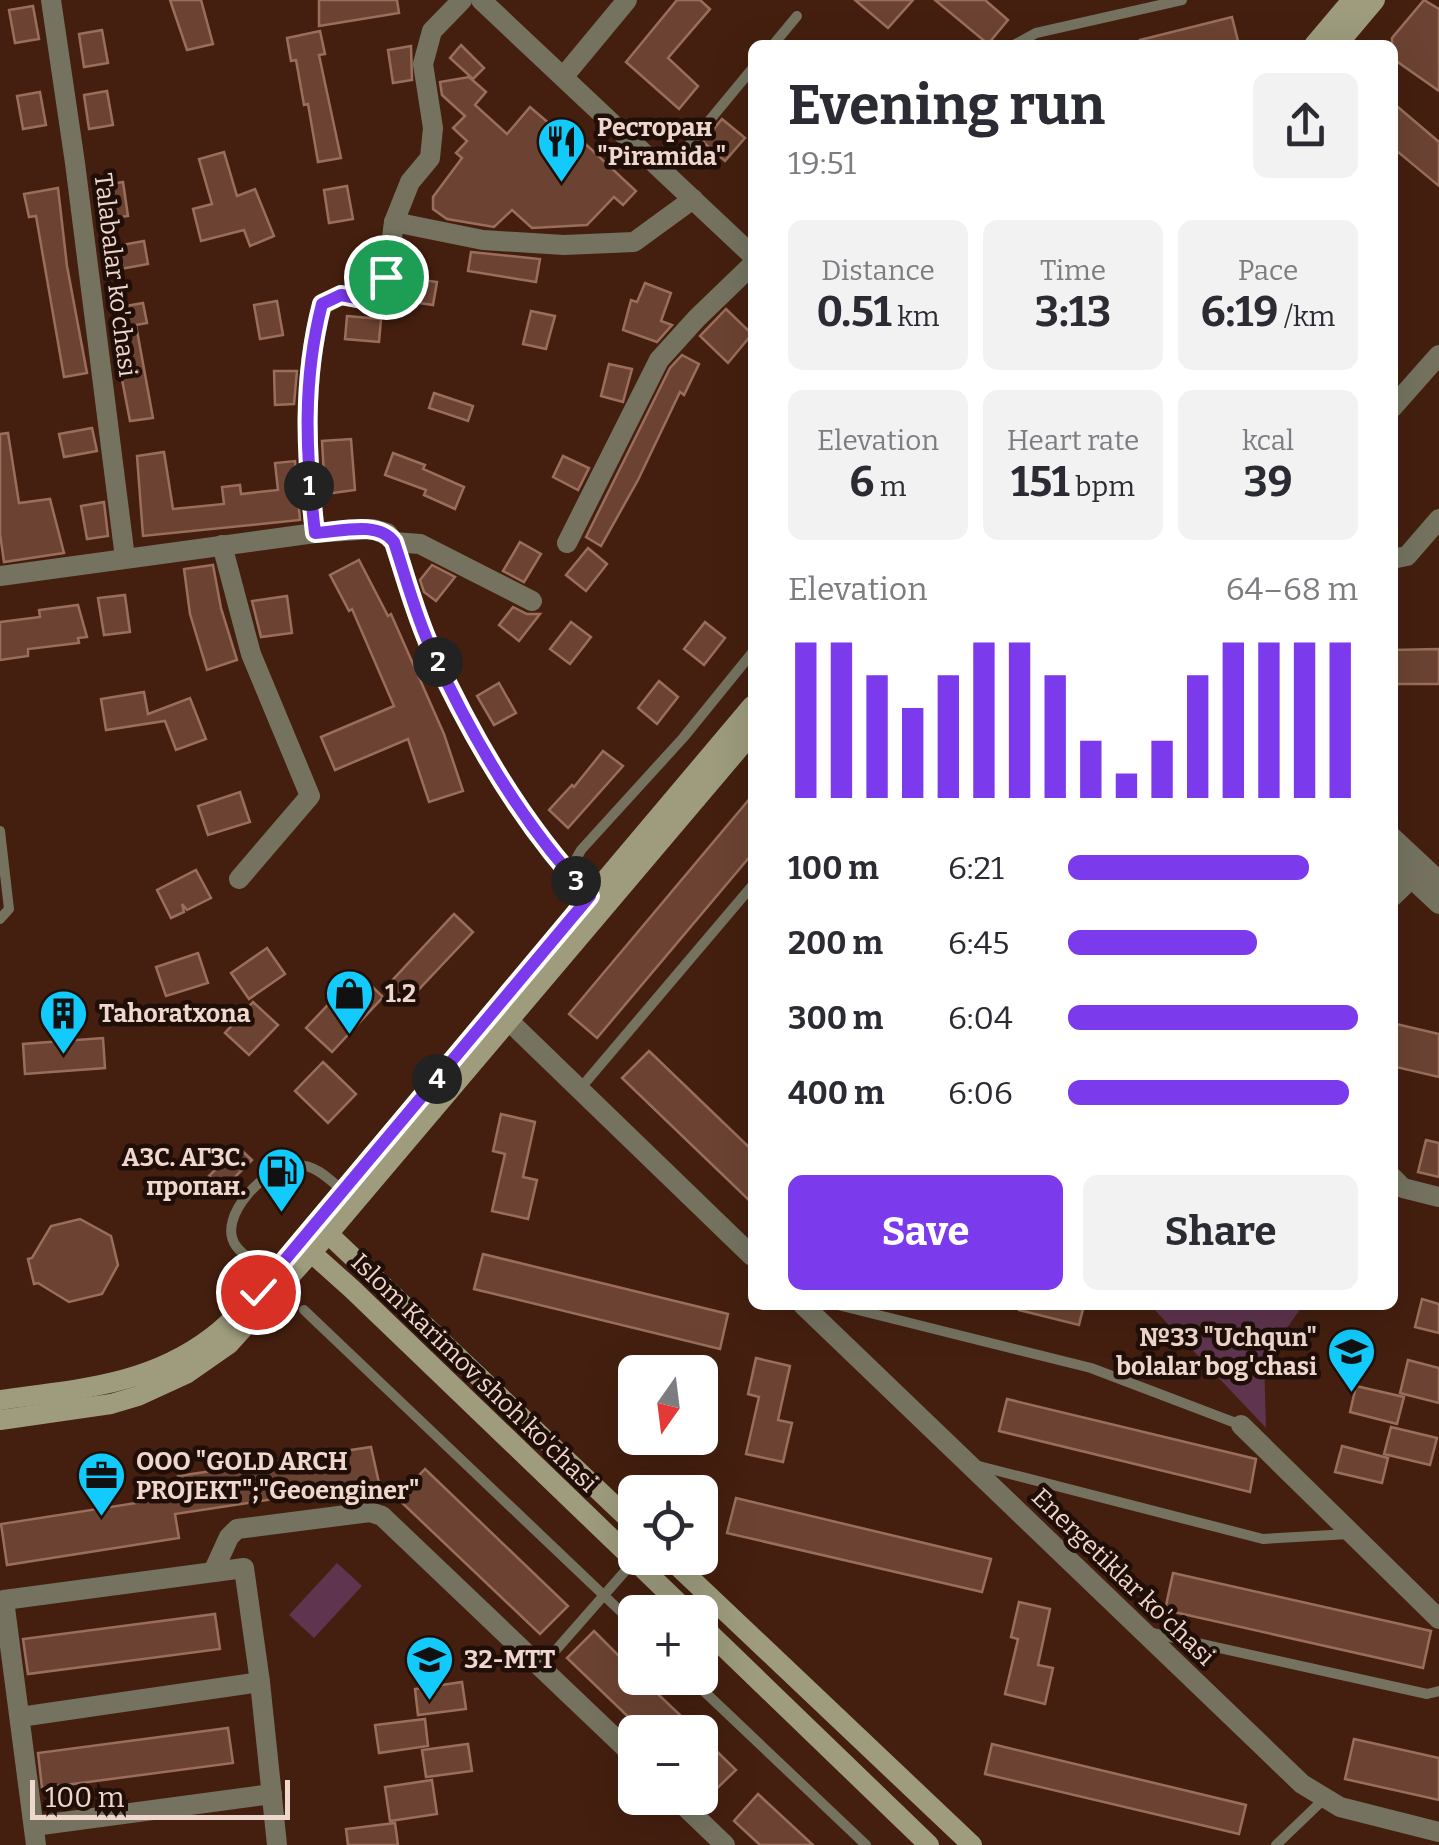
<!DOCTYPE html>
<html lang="en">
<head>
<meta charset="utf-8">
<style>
  :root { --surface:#fff; --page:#f2f2f3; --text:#2b2b33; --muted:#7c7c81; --accent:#7c3aed }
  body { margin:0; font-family:Bitter,serif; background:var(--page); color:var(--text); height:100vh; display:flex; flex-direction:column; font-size:38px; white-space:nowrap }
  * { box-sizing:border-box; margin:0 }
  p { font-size:32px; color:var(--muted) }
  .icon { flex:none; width:55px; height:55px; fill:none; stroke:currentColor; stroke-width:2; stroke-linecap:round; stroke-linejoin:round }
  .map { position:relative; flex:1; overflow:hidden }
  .sheet { position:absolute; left:748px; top:40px; width:650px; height:1270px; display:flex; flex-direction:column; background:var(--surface); border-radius:15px; box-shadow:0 10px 40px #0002 }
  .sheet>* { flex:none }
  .needle { width:65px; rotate:194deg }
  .controls { position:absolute; left:618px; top:1355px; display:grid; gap:20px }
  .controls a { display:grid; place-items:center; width:100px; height:100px; border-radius:15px; background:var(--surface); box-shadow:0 10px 40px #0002; font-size:50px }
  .scale { position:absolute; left:30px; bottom:25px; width:260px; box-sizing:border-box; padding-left:10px; border:5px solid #f0d7cd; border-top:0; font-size:28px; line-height:35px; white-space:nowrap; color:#f0d7cd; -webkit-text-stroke:8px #1f0f08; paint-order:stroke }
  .pin { position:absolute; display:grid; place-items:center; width:85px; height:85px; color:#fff; margin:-42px; border:5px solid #fff; border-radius:50%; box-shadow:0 2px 10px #0007 }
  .km { position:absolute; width:50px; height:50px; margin:-25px; border-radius:50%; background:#222; color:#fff; font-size:28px; line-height:50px; text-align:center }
  .round { display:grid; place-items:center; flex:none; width:105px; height:105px; border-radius:15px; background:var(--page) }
  .head { display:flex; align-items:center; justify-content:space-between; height:170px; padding:0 40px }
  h1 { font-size:55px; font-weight:700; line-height:75px }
  .figures { display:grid; grid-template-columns:repeat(3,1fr); gap:15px; height:170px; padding:10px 40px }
  .figures div { display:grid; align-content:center; border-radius:15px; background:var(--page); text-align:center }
  .figures b { font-size:42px; font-weight:700 }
  .figures small { font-size:28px; font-weight:400 }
  .figures p { font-size:28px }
  .chart { height:280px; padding:20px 40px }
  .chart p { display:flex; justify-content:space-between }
  .chart svg { width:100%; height:180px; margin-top:10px; stroke:var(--accent); stroke-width:6 }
  .button { display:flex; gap:20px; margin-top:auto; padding:20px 40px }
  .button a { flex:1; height:115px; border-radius:15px; background:var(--accent); color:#fff; font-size:40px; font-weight:700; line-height:115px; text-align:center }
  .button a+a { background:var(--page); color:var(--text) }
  ul { padding:0 40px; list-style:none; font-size:32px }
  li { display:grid; grid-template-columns:160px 120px 1fr; align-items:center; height:75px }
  li i { height:25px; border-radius:12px; background:var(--accent) }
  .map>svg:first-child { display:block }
  .green { fill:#5e344e }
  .building { fill:#6c4332; stroke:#9a6e5b; stroke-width:2.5 }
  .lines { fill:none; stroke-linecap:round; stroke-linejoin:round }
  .service { stroke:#757360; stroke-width:10 }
  .minor { stroke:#757360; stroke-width:20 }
  .tertiary { stroke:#757360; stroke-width:20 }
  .secondary { stroke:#9e9c7d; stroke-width:20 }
  .route-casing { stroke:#fff; stroke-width:20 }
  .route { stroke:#7c3aed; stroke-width:12 }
  .labels { text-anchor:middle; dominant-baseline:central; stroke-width:9; stroke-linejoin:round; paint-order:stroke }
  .poi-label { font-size:25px; font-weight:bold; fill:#f0d7cd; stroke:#1f0f08; text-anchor:start }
  .street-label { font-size:25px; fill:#f0d7cd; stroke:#1f0f08 }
</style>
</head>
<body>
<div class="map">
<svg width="1439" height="1845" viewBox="0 0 1439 1845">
  <rect width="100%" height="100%" fill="#441f0f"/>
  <!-- green -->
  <g class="green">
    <path d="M1150 1305H1303L1264 1361 1266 1428Z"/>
    <path d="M337 1563 362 1586 314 1638 289 1615Z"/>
  </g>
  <!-- building -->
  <g class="building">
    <path d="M170 0H201L213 44 187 50Z"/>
    <path d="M319 0H397L399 13 319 26Z"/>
    <path d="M677 0H700L710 9 668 58 698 86 679 109 626 62Z"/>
    <path d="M855 0H913L888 28Z"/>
    <path d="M935 0H985L1008 20 988 44Z"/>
    <path d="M1424 0 1439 9V91L1392 58V38Z"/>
    <path d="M33 6 39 39 15 43 9 10Z"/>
    <path d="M1232 17 1239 45H1140V40Z"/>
    <path d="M102 30 108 63 84 67 79 34Z"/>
    <path d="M320 31 325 54 319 55 341 158 318 162 308 104 304 105 296 60 291 61 287 38Z"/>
    <path d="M461 45 484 68 473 79 450 58Z"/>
    <path d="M411 46 412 80 393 83 388 50Z"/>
    <path d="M469 77 486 92 475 105 507 134 530 107 571 142 577 136 636 191 623 205 614 197 587 225 532 228 512 210 494 227 447 219 433 209V197L462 158 456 153 467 141 453 128 465 116 442 95 440 82Z"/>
    <path d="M107 91 113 125 89 129 84 95Z"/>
    <path d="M40 92 46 125 23 129 17 96Z"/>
    <path d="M1392 102 1439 142V186L1392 147Z"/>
    <path d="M722 119 745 138 725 161 703 142Z"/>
    <path d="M224 152 237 196 255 189 274 236 250 246 244 230 201 241 193 209 212 204 199 159Z"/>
    <path d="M123 182 128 216 105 219 100 186Z"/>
    <path d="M347 186 353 219 329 223 324 190Z"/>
    <path d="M58 188 67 266 87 373 64 377 36 216 29 217 24 194Z"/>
    <path d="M144 241 148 264 115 270 111 247Z"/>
    <path d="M471 252 540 259 536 282 468 271Z"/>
    <path d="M403 277 437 282 433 305 400 300Z"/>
    <path d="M645 283 671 293 661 321 672 325 657 342 623 330 631 300 637 302Z"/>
    <path d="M277 301 283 335 260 339 254 305Z"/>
    <path d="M143 303 147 323 136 325 153 418 130 421 114 338 120 337 115 308Z"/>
    <path d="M726 309 752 334 728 363 700 336Z"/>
    <path d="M531 311 555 316 546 349 523 344Z"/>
    <path d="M347 316 381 319 379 342 345 339Z"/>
    <path d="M682 355 699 364 684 395 680 392 638 480 601 546 586 537 670 368Z"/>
    <path d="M609 364 632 369 623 402 601 396Z"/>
    <path d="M274 371H297L294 404 275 405Z"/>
    <path d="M434 393 473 406 468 421 429 408Z"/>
    <path d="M92 428 97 451 64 457 59 434Z"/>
    <path d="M8 433 19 503 50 499 64 553 4 562 0 534V434Z"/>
    <path d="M351 439 355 490 325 494 322 441Z"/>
    <path d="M164 452 173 509 224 504 222 487 240 485 241 494 278 490 275 463 295 461 300 520 143 536 137 456Z"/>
    <path d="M393 453 425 465 423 469 464 487 455 509 424 495 426 490 385 475Z"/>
    <path d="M563 456 589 468 578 490 553 477Z"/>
    <path d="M104 502 108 536 87 539 81 506Z"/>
    <path d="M520 542 541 554 524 582 503 571Z"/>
    <path d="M588 548 607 564 586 591 566 575Z"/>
    <path d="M359 560 388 616 391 614 444 734 463 791 429 802 408 739 335 770 321 737 394 706 352 609 349 611 330 575Z"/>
    <path d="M213 565 221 608 237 660 207 670 190 614 184 569Z"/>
    <path d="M432 565 455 577 436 601 424 592 420 580Z"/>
    <path d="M125 595 130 632 104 635 98 598Z"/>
    <path d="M287 596 292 633 261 637 252 601Z"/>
    <path d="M78 605 87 637 78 638 79 643 28 649V656L0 660V622L40 617 39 610Z"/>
    <path d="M513 607 527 614H540L519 641 499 625Z"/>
    <path d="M571 622 591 637 570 664 550 649Z"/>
    <path d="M705 622 725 638 704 665 684 649Z"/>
    <path d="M1439 649V684H1392V650Z"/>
    <path d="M659 681 678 697 657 724 638 708Z"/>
    <path d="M499 683 516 713 494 725 477 696Z"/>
    <path d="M144 692 148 714 190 698 206 739 176 750 165 721 106 730 101 699Z"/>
    <path d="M603 751 623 766 568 828 549 810 572 785 574 787Z"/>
    <path d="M240 792 250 822 208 835 198 806Z"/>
    <path d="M752 796V854L597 1038 569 1014Z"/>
    <path d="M196 870 211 898 187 910 182 904 184 912 171 918 157 890Z"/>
    <path d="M454 914 473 932 406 1003 387 986Z"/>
    <path d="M267 948 285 974 249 999 231 973Z"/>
    <path d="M198 953 208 983 166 996 156 967Z"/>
    <path d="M358 973 383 997 332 1052 306 1028Z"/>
    <path d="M253 1002 278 1025 249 1055 225 1033Z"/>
    <path d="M1392 1023 1439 1034V1077L1392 1066Z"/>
    <path d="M103 1038 105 1068 25 1074 23 1044Z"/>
    <path d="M649 1051 752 1150V1203L622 1078Z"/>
    <path d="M323 1062 356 1094 328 1123 295 1091Z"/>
    <path d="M501 1114 535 1122 523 1177 537 1180 528 1219 492 1211 505 1154 493 1151Z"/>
    <path d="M1426 1140 1439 1143V1177L1418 1172Z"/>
    <path d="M238 1147 252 1160 223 1189 209 1176Z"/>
    <path d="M80 1219 111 1236 118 1265 102 1294 69 1302 38 1283 34 1284 28 1259 32 1258 51 1226Z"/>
    <path d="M483 1254 728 1314 720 1349 474 1289Z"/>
    <path d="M1422 1299 1439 1304V1333L1415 1327Z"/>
    <path d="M1020 1305H1084L1079 1325 1019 1310Z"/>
    <path d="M756 1358 790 1366 778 1420 792 1423 783 1462 746 1454 759 1397 748 1394Z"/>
    <path d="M1408 1360 1439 1368V1403L1400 1393Z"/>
    <path d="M1356 1386 1404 1397 1397 1424 1350 1412Z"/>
    <path d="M1007 1399 1256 1459 1250 1492 999 1431Z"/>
    <path d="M1391 1427 1437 1438 1430 1465 1384 1454Z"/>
    <path d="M1342 1446 1388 1458 1382 1483 1335 1472Z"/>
    <path d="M371 1447 379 1483 175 1514 179 1538 7 1565 1 1524 181 1496 178 1476Z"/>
    <path d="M425 1469 568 1606 540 1634 397 1498Z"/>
    <path d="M736 1498 991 1559 982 1592 727 1533Z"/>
    <path d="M1173 1573 1431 1631 1423 1668 1165 1610Z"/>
    <path d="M1019 1602 1050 1609 1038 1665 1053 1668 1045 1704 1005 1694 1018 1639 1011 1637Z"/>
    <path d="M215 1614 220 1649 28 1674 23 1639Z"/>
    <path d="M594 1631 635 1672V1678H641L698 1732H644L567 1658Z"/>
    <path d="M462 1682 466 1709 418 1715 415 1689Z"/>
    <path d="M425 1719 428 1746 379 1753 375 1725Z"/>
    <path d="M228 1728 233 1763 42 1788 38 1753Z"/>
    <path d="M700 1735 736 1770 709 1796 700 1787Z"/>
    <path d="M1354 1739 1439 1758V1800L1345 1779Z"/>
    <path d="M468 1744 472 1771 426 1777 422 1750Z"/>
    <path d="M992 1744 1246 1805 1239 1834 985 1774Z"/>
    <path d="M432 1780 437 1814 390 1821 385 1787Z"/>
    <path d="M758 1794 813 1845H760L734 1821Z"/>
    <path d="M395 1823 398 1845H348L346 1829Z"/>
  </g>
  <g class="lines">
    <!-- service -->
    <g class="service">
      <path d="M773 45 797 16"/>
      <path d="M1014 45 1036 33 1182 0"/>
      <path d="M666 173 752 69"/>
      <path d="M0 831 9 909 0 919"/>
      <path d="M568 873 581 850 683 738 752 653"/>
      <path d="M579 1090 752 886"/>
      <path d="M271 1276C261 1267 244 1257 236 1246 215 1217 268 1164 297 1165 316 1165 329 1179 343 1191"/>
      <path d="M838 1305 1091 1368 1241 1425"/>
      <path d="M304 1310 635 1625"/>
      <path d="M975 1465 1263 1539 1349 1534"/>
      <path d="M1152 1633 1427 1694 1439 1691"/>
      <path d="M541 1667 634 1561"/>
      <path d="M690 1678 866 1845"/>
      <path d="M1276 1845 1325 1798"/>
    </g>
    <!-- minor -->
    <g class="minor">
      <path d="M51 0 75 163 125 558"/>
      <path d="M481 0 752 255"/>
      <path d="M564 76 627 0"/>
      <path d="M394 222 410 182 430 158 433 128 423 64 432 31 462 0"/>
      <path d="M1392 408 1439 355"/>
      <path d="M315 533C306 455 302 381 322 305L341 295 362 299C393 280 389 255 394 222L483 240 564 245 634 242 693 199"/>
      <path d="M394 542 420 544 532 601"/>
      <path d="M567 543 659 360 697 318 752 265"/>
      <path d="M222 545 251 654 310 796 239 879"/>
      <path d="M1392 559 1407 556 1439 519"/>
      <path d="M0 576 315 533 373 529 387 533 394 542C406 578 416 617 432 651 473 740 523 826 590 896"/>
      <path d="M1392 897 1422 868"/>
      <path d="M509 1021 752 1256"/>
      <path d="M1392 1177 1403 1188 1439 1197"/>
      <path d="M803 1305 1302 1784 1340 1807 1439 1832"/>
      <path d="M1241 1425 1439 1619"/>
      <path d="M213 1572 229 1537 237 1529 370 1512 382 1516 635 1757"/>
      <path d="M20 1717 260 1682"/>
      <path d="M676 1798 725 1845"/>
      <path d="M34 1826 272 1794"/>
      <path d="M36 1845 4 1600 244 1568 260 1682 277 1845"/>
    </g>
    <!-- tertiary -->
    <g class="tertiary">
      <path d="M1392 837 1439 881"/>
      <path d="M1392 860 1439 904"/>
    </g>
    <!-- secondary -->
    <g class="secondary">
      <path d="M1314 45 1352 0"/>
      <path d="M1337 45 1375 0"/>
      <path d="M321 1227 635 1525"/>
      <path d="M305 1247 352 1289 688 1612"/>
      <path d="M0 1400C77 1389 148 1386 212 1337 234 1320 253 1297 271 1276L752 706"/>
      <path d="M0 1420 111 1404 138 1396 186 1374 229 1344 328 1234 752 733"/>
      <path d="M669 1558 972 1845"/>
      <path d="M700 1624 929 1845"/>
    </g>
  </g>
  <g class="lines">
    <defs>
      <path id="route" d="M258 1292 590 896C523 826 473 740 432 651 416 617 406 578 394 542 378 520 339 532 315 533 306 455 302 381 322 304L341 295 362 299 378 289 386 277"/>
    </defs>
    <!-- route casing -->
    <use href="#route" class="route-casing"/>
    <!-- route -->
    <use href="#route" class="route"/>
  </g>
  <!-- icons -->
  <defs>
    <symbol id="restaurant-pin" viewBox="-11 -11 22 30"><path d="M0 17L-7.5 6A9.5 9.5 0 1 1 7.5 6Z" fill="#12cafb" stroke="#1f0f08"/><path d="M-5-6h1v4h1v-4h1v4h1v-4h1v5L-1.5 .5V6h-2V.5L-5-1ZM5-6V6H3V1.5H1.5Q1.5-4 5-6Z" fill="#111"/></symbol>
    <symbol id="shop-pin" viewBox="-11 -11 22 30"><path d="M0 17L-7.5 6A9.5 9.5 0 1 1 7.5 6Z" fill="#12cafb" stroke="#1f0f08"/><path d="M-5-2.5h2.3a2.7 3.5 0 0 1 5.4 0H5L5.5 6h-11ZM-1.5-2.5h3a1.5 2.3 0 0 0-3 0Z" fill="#111"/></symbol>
    <symbol id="building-pin" viewBox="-11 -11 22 30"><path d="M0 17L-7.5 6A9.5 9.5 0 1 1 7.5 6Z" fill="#12cafb" stroke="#1f0f08"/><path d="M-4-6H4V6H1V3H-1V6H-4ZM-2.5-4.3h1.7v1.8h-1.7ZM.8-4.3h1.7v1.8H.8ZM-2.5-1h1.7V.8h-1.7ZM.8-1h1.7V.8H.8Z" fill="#111"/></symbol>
    <symbol id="fuel-pin" viewBox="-11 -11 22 30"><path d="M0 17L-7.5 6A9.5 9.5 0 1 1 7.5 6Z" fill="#12cafb" stroke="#1f0f08"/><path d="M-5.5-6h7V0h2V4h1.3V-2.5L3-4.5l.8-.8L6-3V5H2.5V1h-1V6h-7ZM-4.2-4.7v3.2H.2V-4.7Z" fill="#111"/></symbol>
    <symbol id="school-pin" viewBox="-11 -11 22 30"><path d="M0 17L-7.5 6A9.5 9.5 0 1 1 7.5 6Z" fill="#12cafb" stroke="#1f0f08"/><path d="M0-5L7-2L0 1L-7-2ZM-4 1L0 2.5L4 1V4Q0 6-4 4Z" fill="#111"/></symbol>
    <symbol id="office-pin" viewBox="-11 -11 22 30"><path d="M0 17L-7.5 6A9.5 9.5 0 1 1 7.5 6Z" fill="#12cafb" stroke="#1f0f08"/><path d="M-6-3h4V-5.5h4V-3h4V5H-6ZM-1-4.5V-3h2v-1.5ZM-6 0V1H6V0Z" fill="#111"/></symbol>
  </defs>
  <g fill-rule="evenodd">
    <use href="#restaurant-pin" x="534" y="114" width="55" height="75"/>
    <use href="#shop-pin" x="322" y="966" width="55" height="75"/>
    <use href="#building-pin" x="36" y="986" width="55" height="75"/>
    <use href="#fuel-pin" x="254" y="1144" width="55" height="75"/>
    <use href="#school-pin" x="1324" y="1324" width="55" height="75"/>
    <use href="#office-pin" x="74" y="1448" width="55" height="75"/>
    <use href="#school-pin" x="402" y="1632" width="55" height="75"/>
  </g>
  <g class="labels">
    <!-- poi labels -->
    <g class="poi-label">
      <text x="597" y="128">Ресторан<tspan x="597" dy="29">"Piramida"</tspan></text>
      <text x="385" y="994">1.2</text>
      <text x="99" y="1014">Tahoratxona</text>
      <text x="246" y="1158" text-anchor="end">АЗС. АГЗС.<tspan x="246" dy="29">пропан.</tspan></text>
      <text x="1317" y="1338" text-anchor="end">№33 "Uchqun"<tspan x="1317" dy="29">bolalar bog'chasi</tspan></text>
      <text x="136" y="1462">ООО "GOLD ARCH<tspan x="136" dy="29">PROJEKT";"Geoenginer"</tspan></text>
      <text x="464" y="1660">32-MTT</text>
    </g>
    <!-- street labels -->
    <g class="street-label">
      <text transform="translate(115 275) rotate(83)">Talabalar ko'chasi</text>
      <text transform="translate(474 1373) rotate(44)">Islom Karimov shoh ko'chasi</text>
      <text transform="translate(1123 1577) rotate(44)">Energetiklar ko'chasi</text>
    </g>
  </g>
</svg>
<div class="controls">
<a><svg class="needle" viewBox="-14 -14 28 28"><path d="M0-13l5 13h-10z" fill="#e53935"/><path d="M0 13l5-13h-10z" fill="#7c7c81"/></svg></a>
<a><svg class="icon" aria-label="locate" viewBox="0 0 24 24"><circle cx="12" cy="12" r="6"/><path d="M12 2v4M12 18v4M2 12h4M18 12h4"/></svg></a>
<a>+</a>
<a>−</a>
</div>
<div class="scale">100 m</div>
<div class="pin" style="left:386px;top:277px;background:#1e9e55"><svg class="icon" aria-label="arrive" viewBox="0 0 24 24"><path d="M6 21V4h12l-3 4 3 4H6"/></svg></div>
<div class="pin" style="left:258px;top:1292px;background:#d93025"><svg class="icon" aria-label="check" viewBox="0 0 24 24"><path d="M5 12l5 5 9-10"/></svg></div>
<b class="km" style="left:309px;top:486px">1</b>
<b class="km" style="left:438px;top:662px">2</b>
<b class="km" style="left:576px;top:881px">3</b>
<b class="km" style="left:437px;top:1079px">4</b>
<section class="sheet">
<div class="head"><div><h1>Evening run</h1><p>19:51</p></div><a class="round"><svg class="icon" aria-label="share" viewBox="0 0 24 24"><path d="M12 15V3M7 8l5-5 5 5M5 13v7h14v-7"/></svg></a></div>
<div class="figures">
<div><p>Distance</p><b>0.51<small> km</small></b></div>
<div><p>Time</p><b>3:13</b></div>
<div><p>Pace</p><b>6:19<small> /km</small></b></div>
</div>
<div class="figures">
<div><p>Elevation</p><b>6<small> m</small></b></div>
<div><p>Heart rate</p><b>151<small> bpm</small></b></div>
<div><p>kcal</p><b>39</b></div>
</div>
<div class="chart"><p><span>Elevation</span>64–68 m</p>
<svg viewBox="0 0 160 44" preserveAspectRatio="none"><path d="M5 44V6M15 44V6M25 44V14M35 44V22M45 44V14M55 44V6M65 44V6M75 44V14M85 44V30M95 44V38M105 44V30M115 44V14M125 44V6M135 44V6M145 44V6M155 44V6"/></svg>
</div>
<ul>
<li><b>100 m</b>6:21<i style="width:83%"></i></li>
<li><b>200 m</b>6:45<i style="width:65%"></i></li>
<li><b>300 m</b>6:04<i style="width:100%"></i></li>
<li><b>400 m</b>6:06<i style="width:97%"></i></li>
</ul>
<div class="button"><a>Save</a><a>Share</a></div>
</section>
</div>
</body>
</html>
